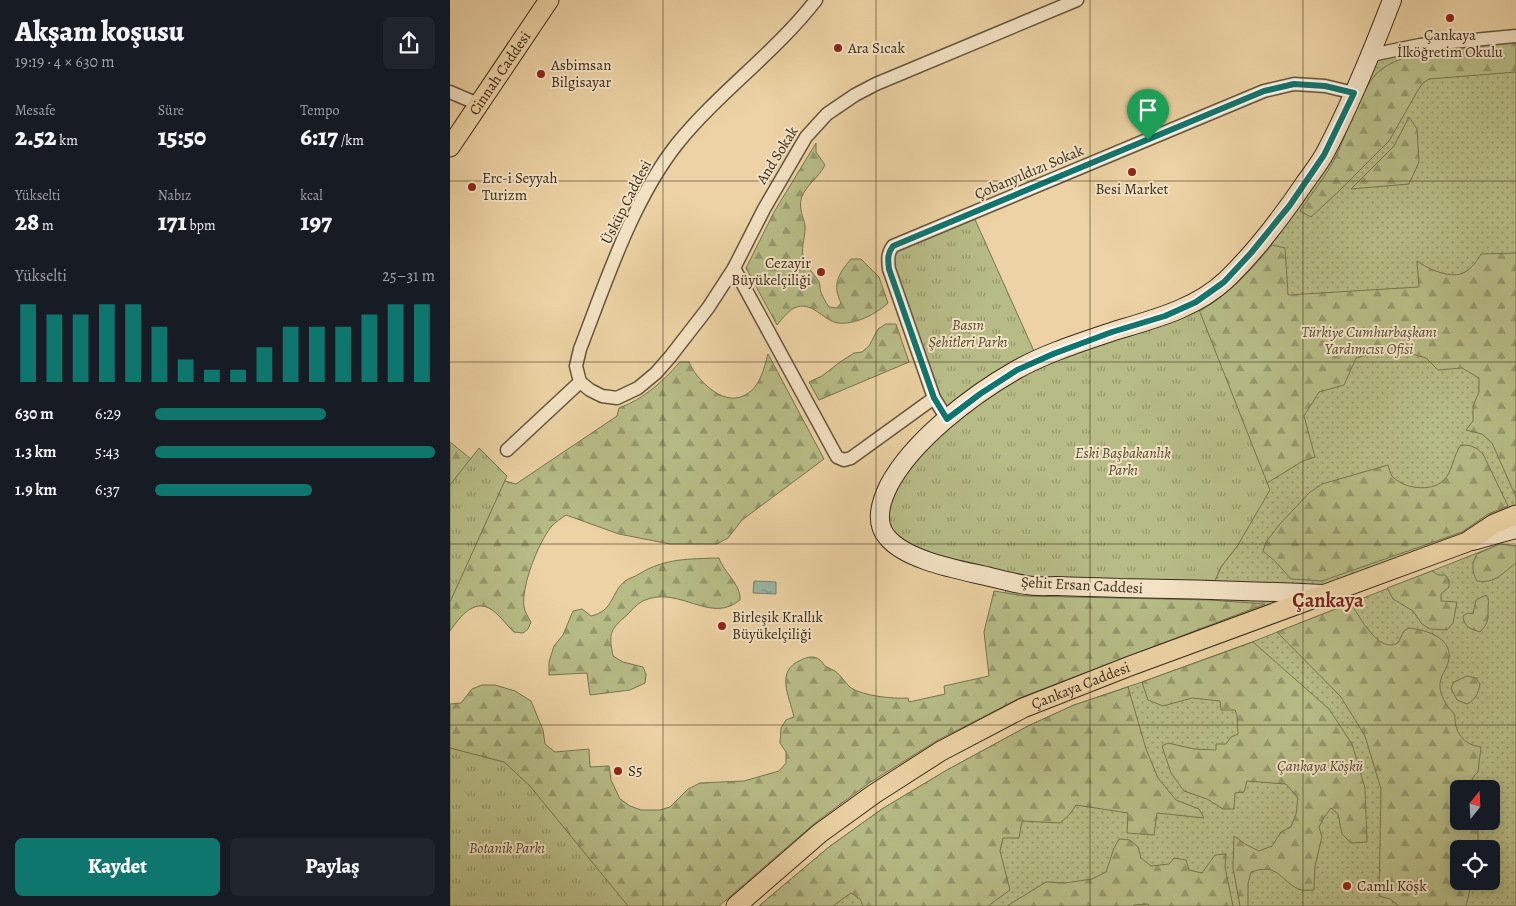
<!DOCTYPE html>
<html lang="tr">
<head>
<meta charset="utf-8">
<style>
  :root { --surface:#171b24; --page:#20242c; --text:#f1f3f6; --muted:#9ea1a6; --accent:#0f766e }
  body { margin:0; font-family:Alegreya,serif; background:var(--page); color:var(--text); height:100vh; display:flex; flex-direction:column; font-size:19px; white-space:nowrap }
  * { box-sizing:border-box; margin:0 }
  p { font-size:16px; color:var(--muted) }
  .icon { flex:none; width:28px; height:28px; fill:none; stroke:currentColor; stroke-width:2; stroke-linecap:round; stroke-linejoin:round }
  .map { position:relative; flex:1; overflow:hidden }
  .side { display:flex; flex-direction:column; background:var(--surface); width:450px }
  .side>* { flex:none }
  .needle { width:32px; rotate:18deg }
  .buttons { position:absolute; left:1000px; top:780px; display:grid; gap:10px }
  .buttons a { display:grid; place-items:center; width:50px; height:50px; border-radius:8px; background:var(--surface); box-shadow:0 2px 12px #0003; font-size:25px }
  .pin { position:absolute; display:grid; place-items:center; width:42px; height:42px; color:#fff; margin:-51px -21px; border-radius:50% 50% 50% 0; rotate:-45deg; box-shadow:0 0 5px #0007 }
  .pin .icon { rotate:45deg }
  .round { display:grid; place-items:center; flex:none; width:52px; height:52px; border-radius:8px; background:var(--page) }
  .summary { display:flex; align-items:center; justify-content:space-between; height:85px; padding:0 15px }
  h1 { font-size:28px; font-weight:800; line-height:38px }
  .stats { display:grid; grid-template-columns:repeat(3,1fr); gap:8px; height:85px; padding:5px 15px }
  .stats div { display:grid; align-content:center }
  .stats b { font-size:25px; font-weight:800 }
  .stats small { font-size:14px; font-weight:400 }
  .stats p { font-size:14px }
  .chart { height:140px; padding:10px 15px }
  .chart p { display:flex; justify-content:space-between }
  .chart svg { width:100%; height:90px; margin-top:5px; stroke:var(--accent); stroke-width:6 }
  .action { display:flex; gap:10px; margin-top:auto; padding:10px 15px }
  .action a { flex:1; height:58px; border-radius:8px; background:var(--accent); color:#fff; font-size:20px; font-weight:800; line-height:58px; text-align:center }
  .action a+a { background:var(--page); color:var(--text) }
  ul { padding:0 15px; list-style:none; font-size:16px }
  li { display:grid; grid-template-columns:80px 60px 1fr; align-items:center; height:38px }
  li i { height:12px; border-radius:6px; background:var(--accent) }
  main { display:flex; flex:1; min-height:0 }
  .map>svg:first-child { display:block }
  .grass { fill:url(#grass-dots); stroke:#787451; fill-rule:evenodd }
  .forest { fill:url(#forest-firs); stroke:#787451 }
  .park { fill:url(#park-tufts); stroke:#787451 }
  .water { fill:url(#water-ripples); stroke:#72806f }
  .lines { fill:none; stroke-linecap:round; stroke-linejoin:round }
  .street-casing { stroke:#65563e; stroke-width:15 }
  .secondary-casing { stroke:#382c1c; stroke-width:20 }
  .primary-casing { stroke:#382c1c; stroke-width:21 }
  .street { stroke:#f3e2c4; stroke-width:12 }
  .secondary { stroke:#f3e2c4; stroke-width:18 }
  .primary { stroke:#ecd2a4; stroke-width:19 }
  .route-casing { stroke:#fff; stroke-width:10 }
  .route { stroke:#0f766e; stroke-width:6 }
  .grid { fill:none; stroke:#382c1c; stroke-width:1; stroke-opacity:0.55 }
  .poi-dot { fill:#8f2418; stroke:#f3e2c4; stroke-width:2 }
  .labels { text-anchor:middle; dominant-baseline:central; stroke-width:4; stroke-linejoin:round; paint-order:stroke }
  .poi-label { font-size:15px; fill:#382c1c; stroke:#f3e2c4; text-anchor:start }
  .street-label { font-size:15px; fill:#382c1c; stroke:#f3e2c4 }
  .park-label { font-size:15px; font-style:italic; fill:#514931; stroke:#f3e2c4 }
  .district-label { font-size:20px; font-weight:bold; fill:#7a1f14; stroke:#f3e2c4 }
</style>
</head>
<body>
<main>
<section class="side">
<div class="summary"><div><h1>Akşam koşusu</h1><p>19:19 · 4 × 630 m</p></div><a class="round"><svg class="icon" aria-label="share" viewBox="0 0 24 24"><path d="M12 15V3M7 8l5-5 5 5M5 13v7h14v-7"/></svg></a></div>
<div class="stats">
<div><p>Mesafe</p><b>2.52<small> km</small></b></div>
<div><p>Süre</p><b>15:50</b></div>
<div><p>Tempo</p><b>6:17<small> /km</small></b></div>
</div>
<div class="stats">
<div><p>Yükselti</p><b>28<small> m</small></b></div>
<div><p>Nabız</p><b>171<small> bpm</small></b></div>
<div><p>kcal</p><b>197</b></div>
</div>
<div class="chart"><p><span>Yükselti</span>25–31 m</p>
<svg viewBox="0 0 160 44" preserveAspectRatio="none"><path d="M5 44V6M15 44V11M25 44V11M35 44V6M45 44V6M55 44V17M65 44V33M75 44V38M85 44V38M95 44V27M105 44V17M115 44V17M125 44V17M135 44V11M145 44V6M155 44V6"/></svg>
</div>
<ul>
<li><b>630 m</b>6:29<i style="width:61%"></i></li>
<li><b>1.3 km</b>5:43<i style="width:100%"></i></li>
<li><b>1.9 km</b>6:37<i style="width:56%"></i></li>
</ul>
<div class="action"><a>Kaydet</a><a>Paylaş</a></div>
</section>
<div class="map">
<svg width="1066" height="906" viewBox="0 0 1066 906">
  <defs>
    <pattern id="grass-dots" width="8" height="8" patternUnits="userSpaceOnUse" patternTransform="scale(1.25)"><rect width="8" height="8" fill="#b7bc86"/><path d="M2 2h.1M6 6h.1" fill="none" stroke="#96996d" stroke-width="1.8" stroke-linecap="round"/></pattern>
    <pattern id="forest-firs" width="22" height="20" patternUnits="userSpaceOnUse" patternTransform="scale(1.25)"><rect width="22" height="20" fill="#b7bc86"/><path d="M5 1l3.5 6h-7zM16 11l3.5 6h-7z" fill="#96996d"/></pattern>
    <pattern id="park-tufts" width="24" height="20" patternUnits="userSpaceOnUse" patternTransform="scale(1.25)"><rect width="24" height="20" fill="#b7bc86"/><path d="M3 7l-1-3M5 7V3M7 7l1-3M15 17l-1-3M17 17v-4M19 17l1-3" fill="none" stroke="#96996d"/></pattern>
    <pattern id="water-ripples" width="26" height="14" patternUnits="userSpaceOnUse" patternTransform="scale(1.25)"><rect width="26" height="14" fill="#99b8a6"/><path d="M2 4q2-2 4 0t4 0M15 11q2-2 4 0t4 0" fill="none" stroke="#7e9686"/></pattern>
  </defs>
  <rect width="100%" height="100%" fill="#ecd2a4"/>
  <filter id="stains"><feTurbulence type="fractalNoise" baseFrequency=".004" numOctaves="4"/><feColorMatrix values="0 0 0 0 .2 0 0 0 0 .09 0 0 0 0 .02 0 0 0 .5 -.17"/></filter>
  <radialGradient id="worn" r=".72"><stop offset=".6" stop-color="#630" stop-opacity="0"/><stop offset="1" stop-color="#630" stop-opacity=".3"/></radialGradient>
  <!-- grass -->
  <g class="grass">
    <path d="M1066 36V529L555 717 546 633 558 581 761 590 771 567 788 545 746 302 840 205 921 55Z"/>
    <path d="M1050 544 1066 546V906H309L379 847 432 809 497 770 578 726 624 705 692 682 802 642ZM1009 789H1041V821H1009ZM1009 849H1041V881H1009Z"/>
  </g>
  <!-- forest -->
  <g class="forest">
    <path d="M1058 42 1066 43V72L979 79 973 83 968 90 939 141 887 193 861 217 850 211C862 193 877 175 886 156 897 134 910 92 926 74 951 48 1024 46 1058 42Z"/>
    <path d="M959 117 967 129 969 162 959 184 901 189 944 146Z"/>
    <path d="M366 143V152L375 165C369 178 356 184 351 199 349 209 353 216 355 225 356 235 351 246 353 256 355 267 364 273 369 282 370 283 370 288 370 289 372 296 375 301 379 307L387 308 391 303C382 285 388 274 401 259H411L429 277 438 303C426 314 405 325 388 323 372 320 362 300 344 308 338 311 332 319 327 325L296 268 324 212Z"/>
    <path d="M822 245 835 248 838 295 969 287 967 261C978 269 1002 280 1015 272 1022 268 1027 261 1031 254L1066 253V497L1042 443 1032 434 1016 430 1023 421V406L1029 392V378L1012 368 988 370 976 358 941 348 906 358 894 385 869 392 854 416 865 457 853 461 809 488 741 316C774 299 798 274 822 245Z"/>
    <path d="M436 324H446L459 362 369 400 359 382 372 376 390 362 404 353 412 352 419 346 428 329Z"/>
    <path d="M318 354 374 459 292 520 278 538 267 544H220L169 534 116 515C112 518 105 522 101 527 88 544 71 586 74 607 75 612 78 617 81 622L78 629 73 633 64 632C59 628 55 622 50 617 29 594 14 611 0 631V558L27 501 55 481 66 484 167 416 169 408C194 399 212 382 230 362H239C246 379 272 406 293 396 310 389 314 368 318 354Z"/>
    <path d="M0 442 32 468 0 519Z"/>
    <path d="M1011 445C1022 445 1026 447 1033 454L1058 506 1038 514 1012 532 872 581 841 579 826 562 813 551 816 542 829 525 860 492 872 484 938 465C939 468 940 473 942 476 953 489 981 492 993 481 1003 472 1003 455 1011 445Z"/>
    <path d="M1050 544 1066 546V563C1052 573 1046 584 1027 581 1022 572 1021 564 1027 554Z"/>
    <path d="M269 558C274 573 291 584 290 600 287 602 283 605 280 606 254 617 224 586 193 601 187 604 181 611 176 616 159 630 159 635 163 656L173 662 193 667 196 674 195 683 180 690 140 695 137 673 99 675V662L104 646 113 635 123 611 132 609 141 616C164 611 161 592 175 581 179 578 185 577 189 574 215 558 239 559 269 558Z"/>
    <path d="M982 571 988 575H995L999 580V587L991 594V601L1007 602 1003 623 997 630 980 629 972 624 963 611 943 599 937 588Z"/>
    <path d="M544 591 575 596 760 600 815 604 572 697 488 740 419 783 365 823 269 906H0V704L11 703 22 689 32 685H45L65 691 81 701 93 730 95 744 105 752 139 749 140 767 159 766 161 780 170 799 180 806 191 810H210L220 807 238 789 250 783 294 781 329 771 336 763V752L330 743 331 728 336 720 344 717C339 695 325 671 351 660 357 657 364 655 370 660 372 661 373 664 375 666 378 668 382 669 385 671 391 675 395 683 401 688 414 696 443 699 458 698L459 702 495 694 494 686 539 676 534 632Z"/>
    <path d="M1036 595C1040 601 1038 602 1038 608 1038 620 1039 622 1030 632 1020 629 1014 627 1013 616L1018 613 1023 614 1026 600Z"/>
    <path d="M901 603C908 615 925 646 941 645 943 645 946 644 948 643L954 631 959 628C978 630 1005 639 998 663 995 672 989 678 990 688 992 700 998 707 1005 715 1004 731 1013 745 1031 747L1028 772C1022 777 1021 781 1022 789H1009V821H1028V849H1009V881H1022L1016 906H949L940 899 929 896 931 789 915 736 891 697 827 632Z"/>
    <path d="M803 642 879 709 902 744 915 788 917 842 901 843 892 834 888 814 881 808 875 816 869 827 872 837 865 866 864 890C859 890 852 891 848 889 828 878 828 863 801 872L798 884V906H790L783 868 784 836 795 844 809 851 822 846 831 832 841 827 846 814 848 798 836 784 797 781 794 792 785 793 784 809H773L757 799 734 791 721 773 712 746 718 743 744 749 766 750V744H776L781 737 788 734 787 715 785 710H771L770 701 742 698 713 706 698 700 692 682Z"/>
    <path d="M1017 676 1026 678 1030 684C1028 694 1026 699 1017 704L1007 700 1001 688 1004 682Z"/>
    <path d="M678 687 696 749 708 778 726 800 749 809 754 818 707 813 704 835 677 833 678 813 626 805 620 814 610 823 572 821 569 838H553L550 851 560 890 538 906H413L410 899 401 893 383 906H309L379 847 432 809 497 770 578 726 624 705Z"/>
    <path d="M669 839 680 840 688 847 691 858 701 866 719 864 724 858 736 860 739 870 752 873 765 855 776 854 775 867 783 906H699L698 904 684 905 683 906H557L596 882 615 883 642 879 656 872 664 848Z"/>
  </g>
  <!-- park -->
  <g class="park">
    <path d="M522 213 588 360 746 302 820 490 788 545 771 567 761 590 577 585 443 544 432 500 497 419 439 251Z"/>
    <path d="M29 448 57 476 0 602V485Z"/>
    <path d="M0 748 54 762 80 786 178 906H0Z"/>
  </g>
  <!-- water -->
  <path class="water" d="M304 581 326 582V594L303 593Z"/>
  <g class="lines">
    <defs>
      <g id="street">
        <path d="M921 55 970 45 1066 36"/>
        <path d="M0 92 28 104"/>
        <path d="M284 268 387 457 394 460 401 458 484 398"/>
        <path d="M130 382 140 390 152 396 167 398 188 388 206 373 220 357 258 308 284 268 314 209 356 137 377 114 405 95 426 84 627 0"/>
        <path d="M130 382 126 366 130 349C156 282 182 201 227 144 269 92 325 53 366 0"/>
        <path d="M497 419 484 398 439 269C438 260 437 254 443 246L814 91 844 84 875 86 904 93"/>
        <path d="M57 450 130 382"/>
      </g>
      <g id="secondary">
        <path d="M1022 541 1066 529"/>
        <path d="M873 594C805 591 737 589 669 588 648 587 627 587 607 586 597 586 586 587 576 585 564 583 552 580 540 577 511 570 456 561 437 537 424 522 431 501 439 485 463 440 522 395 566 370 596 353 632 342 664 331 704 319 745 309 776 280 805 252 831 218 854 184 861 174 869 164 875 153 901 104 922 52 942 0"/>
      </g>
      <g id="primary">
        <path id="s1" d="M0 147 99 0"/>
        <path id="s2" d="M286 906 370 833 424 794 491 751 573 708 680 666 1017 542 1044 524 1066 515"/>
      </g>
    </defs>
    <!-- street casing -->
    <use href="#street" class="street-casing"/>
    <!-- secondary casing -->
    <use href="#secondary" class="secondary-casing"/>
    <!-- primary casing -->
    <use href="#primary" class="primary-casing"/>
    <!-- street -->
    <use href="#street" class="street"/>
    <!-- secondary -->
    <use href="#secondary" class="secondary"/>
    <!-- primary -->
    <use href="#primary" class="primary"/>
  </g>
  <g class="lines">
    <defs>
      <path id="route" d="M844 84 875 86 904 93 874 155 840 205 801 253 774 282 746 302 715 316 662 332 603 354 567 370 530 394 497 419 484 398 439 269C438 260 437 254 443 246L814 91Z"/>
    </defs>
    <!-- route casing -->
    <use href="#route" class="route-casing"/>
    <!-- route -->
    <use href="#route" class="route"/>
  </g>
  <!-- grid -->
  <path class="grid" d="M213 0V906M426 0V906M640 0V906M853 0V906M0 181H1066M0 362H1066M0 544H1066M0 725H1066"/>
  <!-- markers -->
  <g class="poi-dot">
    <circle cx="1000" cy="18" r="5"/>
    <circle cx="388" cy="48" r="5"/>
    <circle cx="91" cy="74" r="5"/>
    <circle cx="682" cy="172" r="5"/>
    <circle cx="22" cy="187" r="5"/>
    <circle cx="371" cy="272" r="5"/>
    <circle cx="272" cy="626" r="5"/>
    <circle cx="168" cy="771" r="5"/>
    <circle cx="897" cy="886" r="5"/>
  </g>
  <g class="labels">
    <!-- poi labels -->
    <g class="poi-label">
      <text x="1000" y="35" text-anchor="middle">Çankaya<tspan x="1000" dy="17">İlköğretim Okulu</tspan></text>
      <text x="398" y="48">Ara Sıcak</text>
      <text x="101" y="65">Asbimsan<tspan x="101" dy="17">Bilgisayar</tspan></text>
      <text x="32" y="178">Erc-i Seyyah<tspan x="32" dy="17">Turizm</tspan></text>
      <text x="682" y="189" text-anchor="middle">Besi Market</text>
      <text x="361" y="263" text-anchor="end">Cezayir<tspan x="361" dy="17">Büyükelçiliği</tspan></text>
      <text x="282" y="617">Birleşik Krallık<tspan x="282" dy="17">Büyükelçiliği</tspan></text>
      <text x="178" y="771">S5</text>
      <text x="907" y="886">Camlı Köşk</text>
    </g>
    <!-- street labels -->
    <g class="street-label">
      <text stroke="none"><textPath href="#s1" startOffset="89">Cinnah Caddesi</textPath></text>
      <text transform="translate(327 155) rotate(-58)">And Sokak</text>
      <text transform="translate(579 172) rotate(-23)">Çobanyıldızı Sokak</text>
      <text transform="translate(176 202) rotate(-63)">Üsküp Caddesi</text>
      <text transform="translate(632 585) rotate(3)">Şehit Ersan Caddesi</text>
      <text stroke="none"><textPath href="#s2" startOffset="412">Çankaya Caddesi</textPath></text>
    </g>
    <!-- park labels -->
    <g class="park-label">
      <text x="518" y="325">Basın<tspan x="518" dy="17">Şehitleri Parkı</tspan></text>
      <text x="919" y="332">Türkiye Cumhurbaşkanı<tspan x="919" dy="17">Yardımcısı Ofisi</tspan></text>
      <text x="673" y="453">Eski Başbakanlık<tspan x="673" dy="17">Parkı</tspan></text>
      <text x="870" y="766">Çankaya Köşkü</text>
      <text x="57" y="848">Botanik Parkı</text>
    </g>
    <!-- district labels -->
    <g class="district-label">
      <text x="878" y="600">Çankaya</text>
    </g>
  </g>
  <rect width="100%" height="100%" filter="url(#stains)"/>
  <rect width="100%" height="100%" fill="url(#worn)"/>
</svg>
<div class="buttons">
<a><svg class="needle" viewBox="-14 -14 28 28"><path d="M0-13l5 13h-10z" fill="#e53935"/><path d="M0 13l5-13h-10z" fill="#9ea1a6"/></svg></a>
<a><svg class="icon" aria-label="locate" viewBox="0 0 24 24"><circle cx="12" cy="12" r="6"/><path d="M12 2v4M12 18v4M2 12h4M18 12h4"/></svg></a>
</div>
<div class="pin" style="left:698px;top:140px;background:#1e9e55"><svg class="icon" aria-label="arrive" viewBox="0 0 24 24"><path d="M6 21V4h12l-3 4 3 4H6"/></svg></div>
</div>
</main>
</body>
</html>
